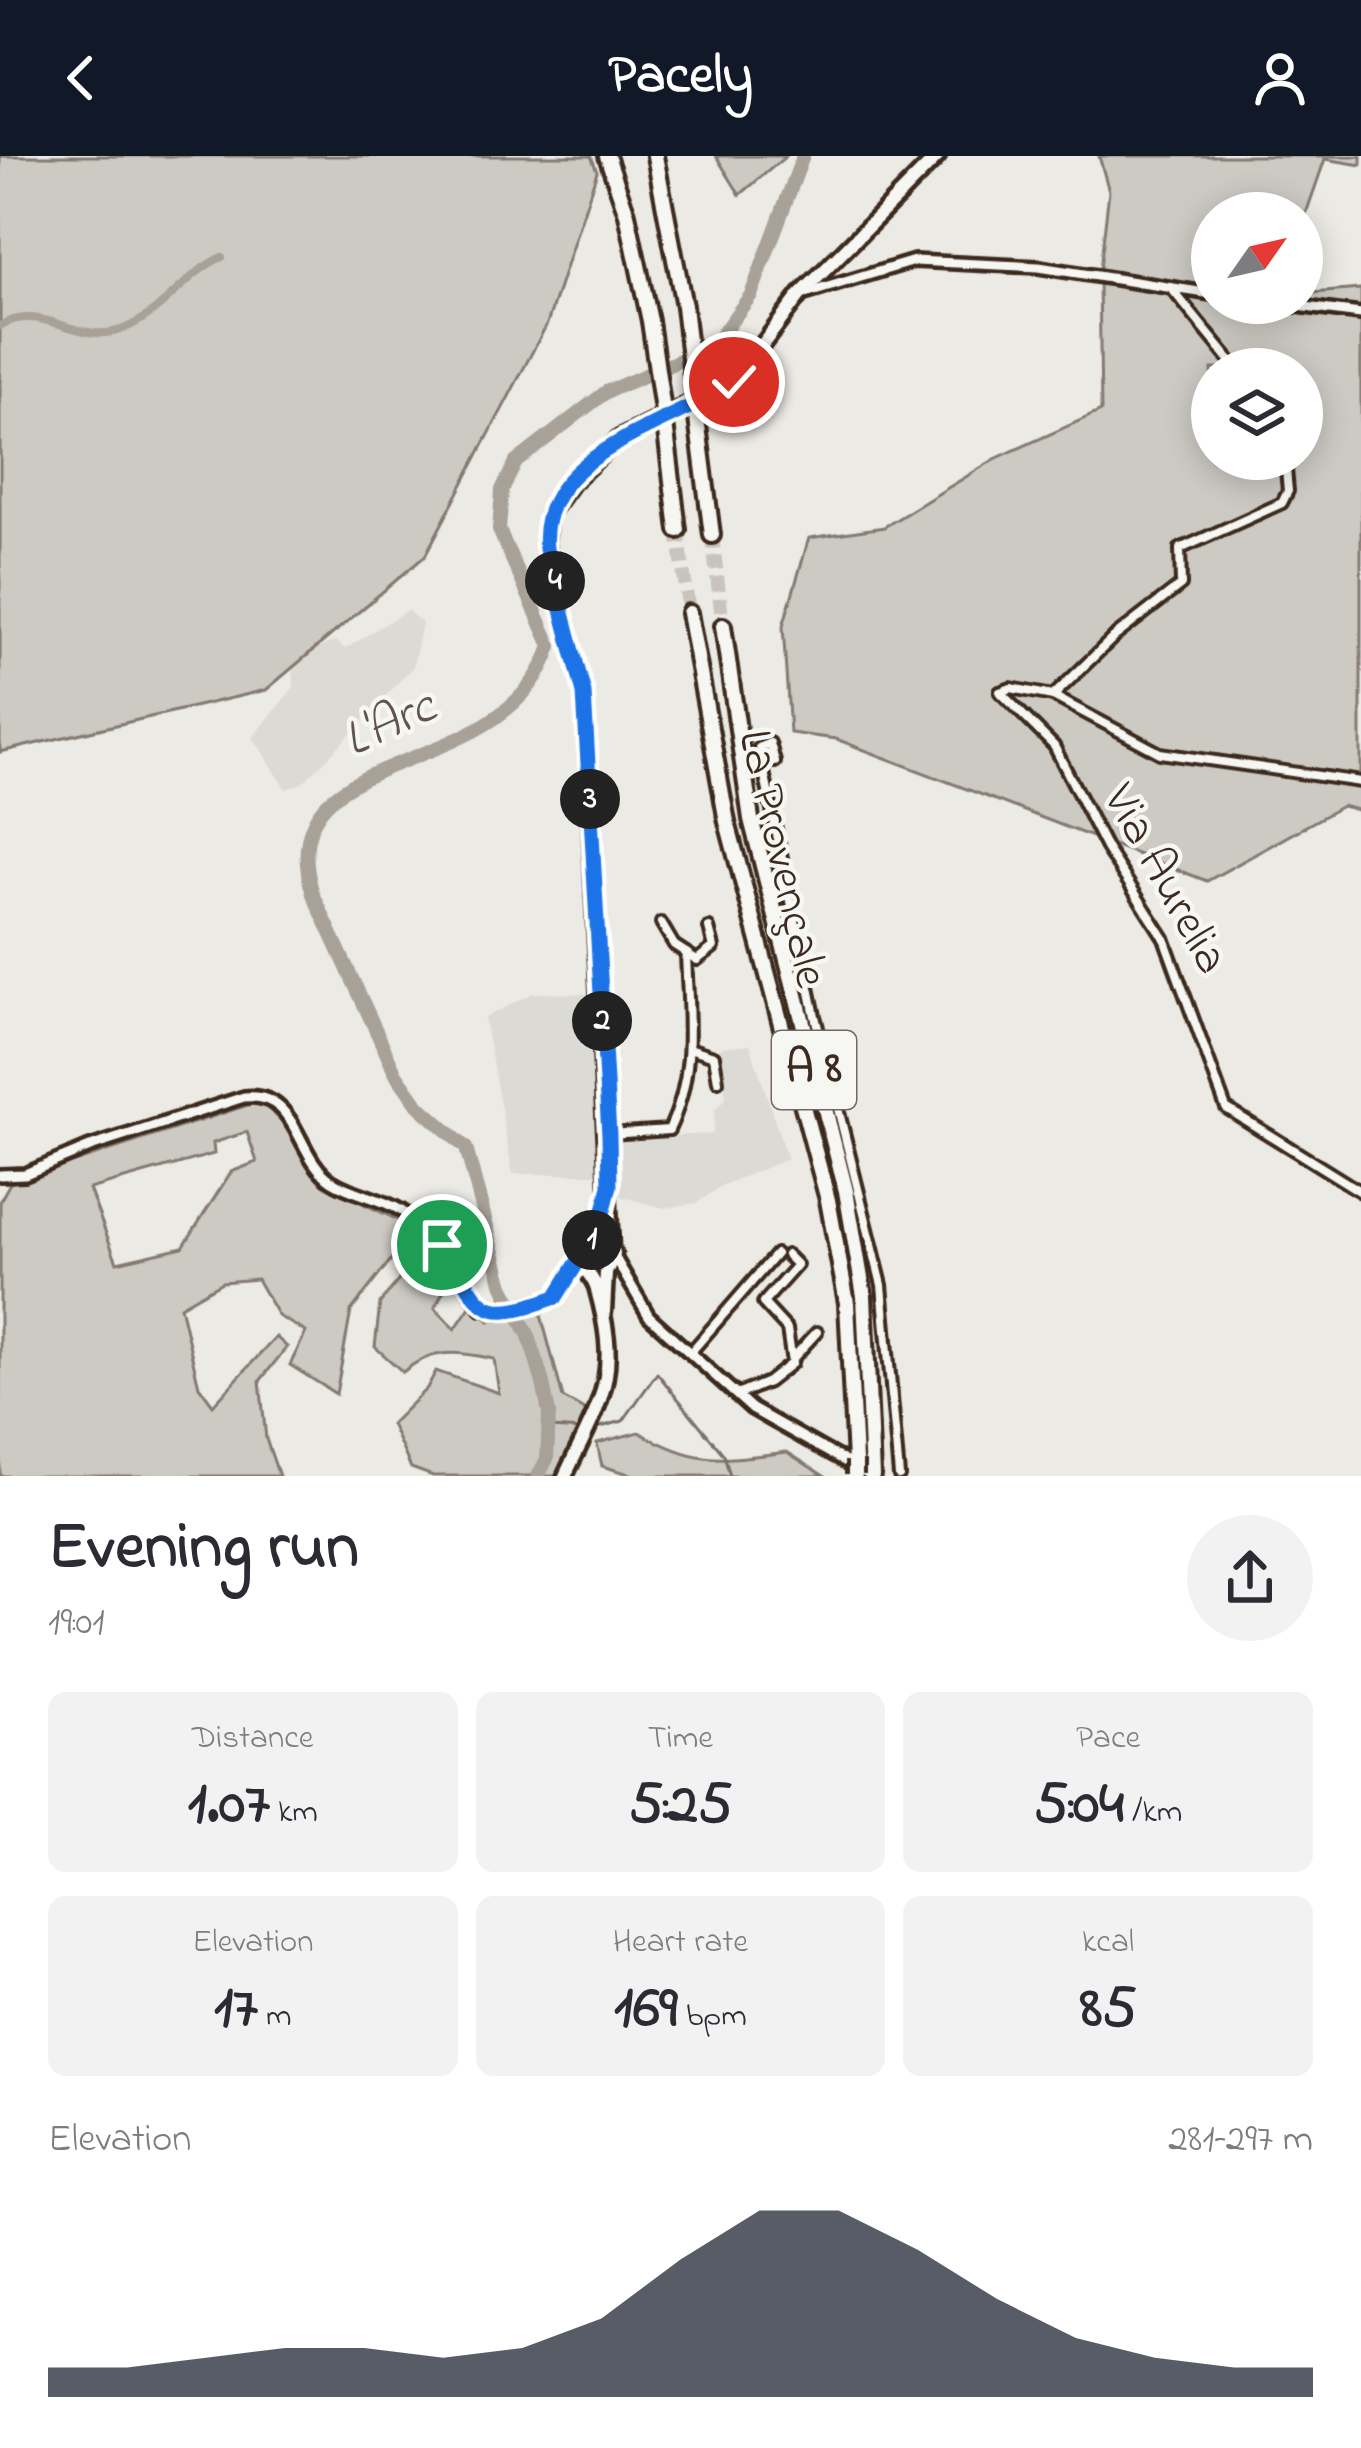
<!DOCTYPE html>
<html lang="en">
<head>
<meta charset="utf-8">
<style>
  :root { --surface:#fff; --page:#f2f2f3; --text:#2b2b33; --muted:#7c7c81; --accent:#111827 }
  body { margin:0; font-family:"Indie Flower",sans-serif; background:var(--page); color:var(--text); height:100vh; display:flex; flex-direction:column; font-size:45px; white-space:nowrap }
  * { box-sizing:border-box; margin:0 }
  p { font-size:39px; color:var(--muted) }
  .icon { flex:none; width:66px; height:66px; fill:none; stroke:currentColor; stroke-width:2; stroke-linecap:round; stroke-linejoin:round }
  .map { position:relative; height:1320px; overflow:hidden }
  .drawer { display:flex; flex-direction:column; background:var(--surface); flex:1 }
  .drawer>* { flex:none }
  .needle { width:78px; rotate:56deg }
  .fabs { position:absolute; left:1191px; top:36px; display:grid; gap:24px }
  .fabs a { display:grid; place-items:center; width:132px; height:132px; border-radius:50%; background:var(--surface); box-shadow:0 6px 30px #0003; font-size:60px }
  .pin { position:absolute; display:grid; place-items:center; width:102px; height:102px; color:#fff; margin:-51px; border:6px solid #fff; border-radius:50%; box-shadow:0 3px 12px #0007 }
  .km { position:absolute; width:60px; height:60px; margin:-30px; border-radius:50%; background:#222; color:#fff; font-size:33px; line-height:60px; text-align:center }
  .round { display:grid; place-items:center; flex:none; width:126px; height:126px; border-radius:63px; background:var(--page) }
  .head { display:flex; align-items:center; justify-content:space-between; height:204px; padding:0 48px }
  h1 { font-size:66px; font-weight:700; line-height:90px }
  .metrics { display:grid; grid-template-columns:repeat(3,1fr); gap:18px; height:204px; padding:12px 48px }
  .metrics div { display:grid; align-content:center; border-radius:18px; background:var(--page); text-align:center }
  .metrics b { font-size:60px; font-weight:700 }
  .metrics small { font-size:33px; font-weight:400 }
  .metrics p { font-size:33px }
  .chart { height:336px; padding:24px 48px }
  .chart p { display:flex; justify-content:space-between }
  .chart svg { width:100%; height:216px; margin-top:12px; fill:var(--accent); opacity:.7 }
  header { display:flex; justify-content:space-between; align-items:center; height:156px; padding:0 48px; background:var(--accent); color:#fff; font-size:54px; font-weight:700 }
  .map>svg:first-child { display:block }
  .built { fill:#dcdad4 }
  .green { fill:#cdcac4; stroke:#847a71; stroke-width:3; fill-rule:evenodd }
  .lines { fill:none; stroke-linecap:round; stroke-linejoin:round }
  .stream { stroke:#7c7167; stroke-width:3 }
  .canal { stroke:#a8a198; stroke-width:8 }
  .river { stroke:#a8a198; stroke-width:14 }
  .motorway-tunnel { stroke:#c8c4bd; stroke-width:14; stroke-dasharray:14 7; stroke-linecap:butt }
  .minor-casing { stroke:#3b2a1e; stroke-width:16 }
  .tertiary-casing { stroke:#3b2a1e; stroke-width:18 }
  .primary-casing { stroke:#3b2a1e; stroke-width:21 }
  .motorway-casing { stroke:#3b2a1e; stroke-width:22 }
  .minor { stroke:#f6f6f2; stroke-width:8 }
  .tertiary { stroke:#f6f6f2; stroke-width:9 }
  .primary { stroke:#f6f6f2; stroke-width:12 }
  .motorway { stroke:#f6f6f2; stroke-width:14 }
  .motorway-bridge-casing { stroke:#3b2a1e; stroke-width:22; stroke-linecap:butt }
  .motorway-bridge { stroke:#f6f6f2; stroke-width:14 }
  .route-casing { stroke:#fff; stroke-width:24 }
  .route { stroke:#1a73e8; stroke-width:15 }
  .labels { text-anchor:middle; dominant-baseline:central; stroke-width:9; stroke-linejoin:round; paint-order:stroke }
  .shield { fill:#f6f6f2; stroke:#73675e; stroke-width:3 }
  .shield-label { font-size:45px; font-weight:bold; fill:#3b2a1e }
  .street-label { font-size:48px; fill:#3b2a1e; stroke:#f6f6f2 }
  .water-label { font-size:51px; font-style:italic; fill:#615449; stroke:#f6f6f2 }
</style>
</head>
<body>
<header><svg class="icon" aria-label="back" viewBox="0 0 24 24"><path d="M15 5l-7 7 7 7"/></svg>Pacely<svg class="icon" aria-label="person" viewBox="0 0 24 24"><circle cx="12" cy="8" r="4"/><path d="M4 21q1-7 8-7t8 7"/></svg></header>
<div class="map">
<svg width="1361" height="1320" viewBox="0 0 1361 1320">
  <rect width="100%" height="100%" fill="#ebeae5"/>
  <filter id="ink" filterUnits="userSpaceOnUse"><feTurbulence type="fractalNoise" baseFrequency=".00833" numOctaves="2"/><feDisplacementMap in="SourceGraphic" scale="24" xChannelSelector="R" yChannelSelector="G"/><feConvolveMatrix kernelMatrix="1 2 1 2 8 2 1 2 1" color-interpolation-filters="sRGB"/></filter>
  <g filter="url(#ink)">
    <!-- built -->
    <g class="built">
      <path d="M407 454 422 467 413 511 321 609 302 627 286 633 253 581 294 531 293 502 336 485 345 493Z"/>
      <path d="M533 837 590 838 600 1018H513L484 862Z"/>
      <path d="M750 888 787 1003 721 1030 697 1047 664 1052 620 1040 616 982 713 978 715 954 726 941 720 891Z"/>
    </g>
    <!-- green -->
    <g class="green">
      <path d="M0 0H591L597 15 547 168 425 400 266 534 0 596Z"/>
      <path d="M716 0H786L740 39Z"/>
      <path d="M1099 0H1361V9L1325 3 1302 69V57H1212V147H1302V138L1361 133V655L1342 650 1207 725 836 583 790 577 783 470 809 382 884 371 995 303 1101 255 1099 121 1109 35ZM1212 213H1302V303H1212Z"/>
      <path d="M257 946C298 969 292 995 321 1025 331 1035 395 1061 415 1073L351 1155 336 1238 290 1209 306 1176 278 1160 257 1123 222 1126 180 1150 199 1230 213 1249 276 1181 287 1191 260 1225 266 1283 279 1320H0V1045L10 1027ZM247 976 257 1006 231 1016 183 1091 117 1106 89 1033 214 998 213 987Z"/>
      <path d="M431 1084 453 1116 435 1152 455 1173 472 1148 489 1165 540 1155 563 1242 588 1256 556 1320H433L411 1312 391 1268 427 1232 436 1215 499 1237 494 1203C458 1196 433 1191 403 1216L375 1191 380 1147Z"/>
      <path d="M639 1276C698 1310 721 1304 787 1296L824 1320H636L602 1310 597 1287Z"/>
    </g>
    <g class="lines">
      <!-- stream -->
      <g class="stream">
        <path d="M549 1272 583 1274"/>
        <path d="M593 1273 623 1265 657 1217 724 1299 730 1320"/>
      </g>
      <!-- canal -->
      <path class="canal" d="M0 170C38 145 77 187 117 175 161 162 183 118 222 101"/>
      <!-- river -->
      <path class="river" d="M538 1320 547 1303 549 1258 543 1227 529 1180 503 1130 466 992 418 949 396 918 313 738C264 579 504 634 551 490L499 374 502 334 516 306 606 236 713 190 751 139 803 0"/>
      <!-- motorway-tunnel -->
      <g class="motorway-tunnel">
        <path d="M678 374 689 457"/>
        <path d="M712 379 723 470"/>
      </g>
      <defs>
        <g id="minor">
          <path d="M1171 132 1237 213"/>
          <path d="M1000 536 1054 590 1106 692 1164 782 1226 952 1361 1036"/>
          <path d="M1000 536 1011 532 1053 540 1160 597 1361 626"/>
          <path d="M1053 540 1114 481 1181 429 1180 393 1282 347 1288 335 1285 303"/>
          <path d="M775 606 770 587 759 592 815 860 882 1129 899 1320"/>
          <path d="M661 767 674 789 697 804 714 791 709 772"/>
          <path d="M689 892 714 900 718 925"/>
          <path d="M609 978 669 974C697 915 688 861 686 797"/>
          <path d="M690 1197 776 1098"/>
          <path d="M793 1202 817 1176"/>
          <path d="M737 1239 768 1226 792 1207 787 1173 763 1147 797 1109 787 1099"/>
        </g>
        <g id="tertiary">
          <path d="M805 138 914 105 1039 111 1212 138"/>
          <path d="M1274 147 1361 158"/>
          <path d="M0 1019 25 1018 90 991 244 941C299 935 295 1001 332 1025 352 1038 379 1041 400 1054 442 1079 453 1118 482 1153L497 1155 556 1141 579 1102"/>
          <path d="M615 1102 649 1160 752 1253 871 1320"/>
        </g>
        <g id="primary">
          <path d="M611 1091 584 537 546 393 548 359 572 326 620 282 734 226 800 139 938 0"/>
          <path d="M565 1320C602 1242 621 1221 597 1134 594 1121 583 1114 579 1102L584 1090 595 1084 606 1086 614 1098 606 1117 604 1156"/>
        </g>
        <g id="motorway">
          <path d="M607 0 627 58 650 165"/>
          <path d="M655 0 684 150"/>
          <path d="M697 262 712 379"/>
          <path d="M666 276 678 374"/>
          <path d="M689 457 727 666 828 1044 847 1147 855 1305"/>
          <path d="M723 470 751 663 846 1035 864 1140 872 1320"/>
        </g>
      </defs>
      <!-- minor casing -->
      <use href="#minor" class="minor-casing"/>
      <!-- tertiary casing -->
      <use href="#tertiary" class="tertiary-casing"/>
      <!-- primary casing -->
      <use href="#primary" class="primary-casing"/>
      <!-- motorway casing -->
      <use href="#motorway" class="motorway-casing"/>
      <!-- minor -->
      <use href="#minor" class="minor"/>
      <!-- tertiary -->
      <use href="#tertiary" class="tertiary"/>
      <!-- primary -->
      <use href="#primary" class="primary"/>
      <!-- motorway -->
      <use href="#motorway" class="motorway"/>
      <defs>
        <g id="motorway-bridge">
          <path d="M684 150 697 262"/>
          <path d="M650 165 666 276"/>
          <path d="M855 1319V1305"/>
        </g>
      </defs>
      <!-- motorway-bridge casing -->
      <use href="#motorway-bridge" class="motorway-bridge-casing"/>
      <!-- motorway-bridge -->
      <use href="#motorway-bridge" class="motorway-bridge"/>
    </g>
  </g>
  <g class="lines" filter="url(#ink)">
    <defs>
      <path id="route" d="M442 1089C484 1149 474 1171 556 1141L600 1070 610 1030 609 979 584 537 546 393C535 296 676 268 734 226"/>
    </defs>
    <!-- route casing -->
    <use href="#route" class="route-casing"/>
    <!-- route -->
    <use href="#route" class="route"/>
  </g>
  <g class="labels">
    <!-- shield labels -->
    <rect class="shield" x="772" y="875" width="84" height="78" rx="9"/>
    <g class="shield-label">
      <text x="814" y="914">A 8</text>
    </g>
    <!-- street labels -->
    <g class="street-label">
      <text transform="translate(781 703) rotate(77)">La Provençale</text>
      <text transform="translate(1164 724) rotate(61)">Via Aurelia</text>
    </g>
    <!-- water labels -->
    <g class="water-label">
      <text transform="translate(390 569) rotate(-25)">L'Arc</text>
    </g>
  </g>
</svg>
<div class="fabs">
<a><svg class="needle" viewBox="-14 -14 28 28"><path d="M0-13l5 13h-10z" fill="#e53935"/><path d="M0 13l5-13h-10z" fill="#7c7c81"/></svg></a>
<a><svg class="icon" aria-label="layers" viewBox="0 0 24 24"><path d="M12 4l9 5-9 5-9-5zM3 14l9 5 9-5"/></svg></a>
</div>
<div class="pin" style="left:442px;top:1089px;background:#1e9e55"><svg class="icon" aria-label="arrive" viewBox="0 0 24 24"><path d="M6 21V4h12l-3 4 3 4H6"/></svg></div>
<div class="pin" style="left:734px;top:226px;background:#d93025"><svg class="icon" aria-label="check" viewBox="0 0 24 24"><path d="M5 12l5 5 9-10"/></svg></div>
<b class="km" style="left:592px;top:1084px">1</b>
<b class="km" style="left:602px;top:865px">2</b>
<b class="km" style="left:590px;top:643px">3</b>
<b class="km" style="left:555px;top:425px">4</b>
</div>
<section class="drawer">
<div class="head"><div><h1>Evening run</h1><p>19:01</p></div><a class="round"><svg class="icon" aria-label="share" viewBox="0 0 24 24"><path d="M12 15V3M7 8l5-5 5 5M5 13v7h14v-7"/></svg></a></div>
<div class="metrics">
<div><p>Distance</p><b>1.07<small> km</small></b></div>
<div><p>Time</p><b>5:25</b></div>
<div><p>Pace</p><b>5:04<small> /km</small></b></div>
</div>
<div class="metrics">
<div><p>Elevation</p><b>17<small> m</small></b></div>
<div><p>Heart rate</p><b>169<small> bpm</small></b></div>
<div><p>kcal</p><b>85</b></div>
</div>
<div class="chart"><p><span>Elevation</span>281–297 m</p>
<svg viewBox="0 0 160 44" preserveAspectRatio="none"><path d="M0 44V38L10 38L20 36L30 34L40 34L50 36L60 34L70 28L80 16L90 6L100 6L110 14L120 24L130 32L140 36L150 38L160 38V44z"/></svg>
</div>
</section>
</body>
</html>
